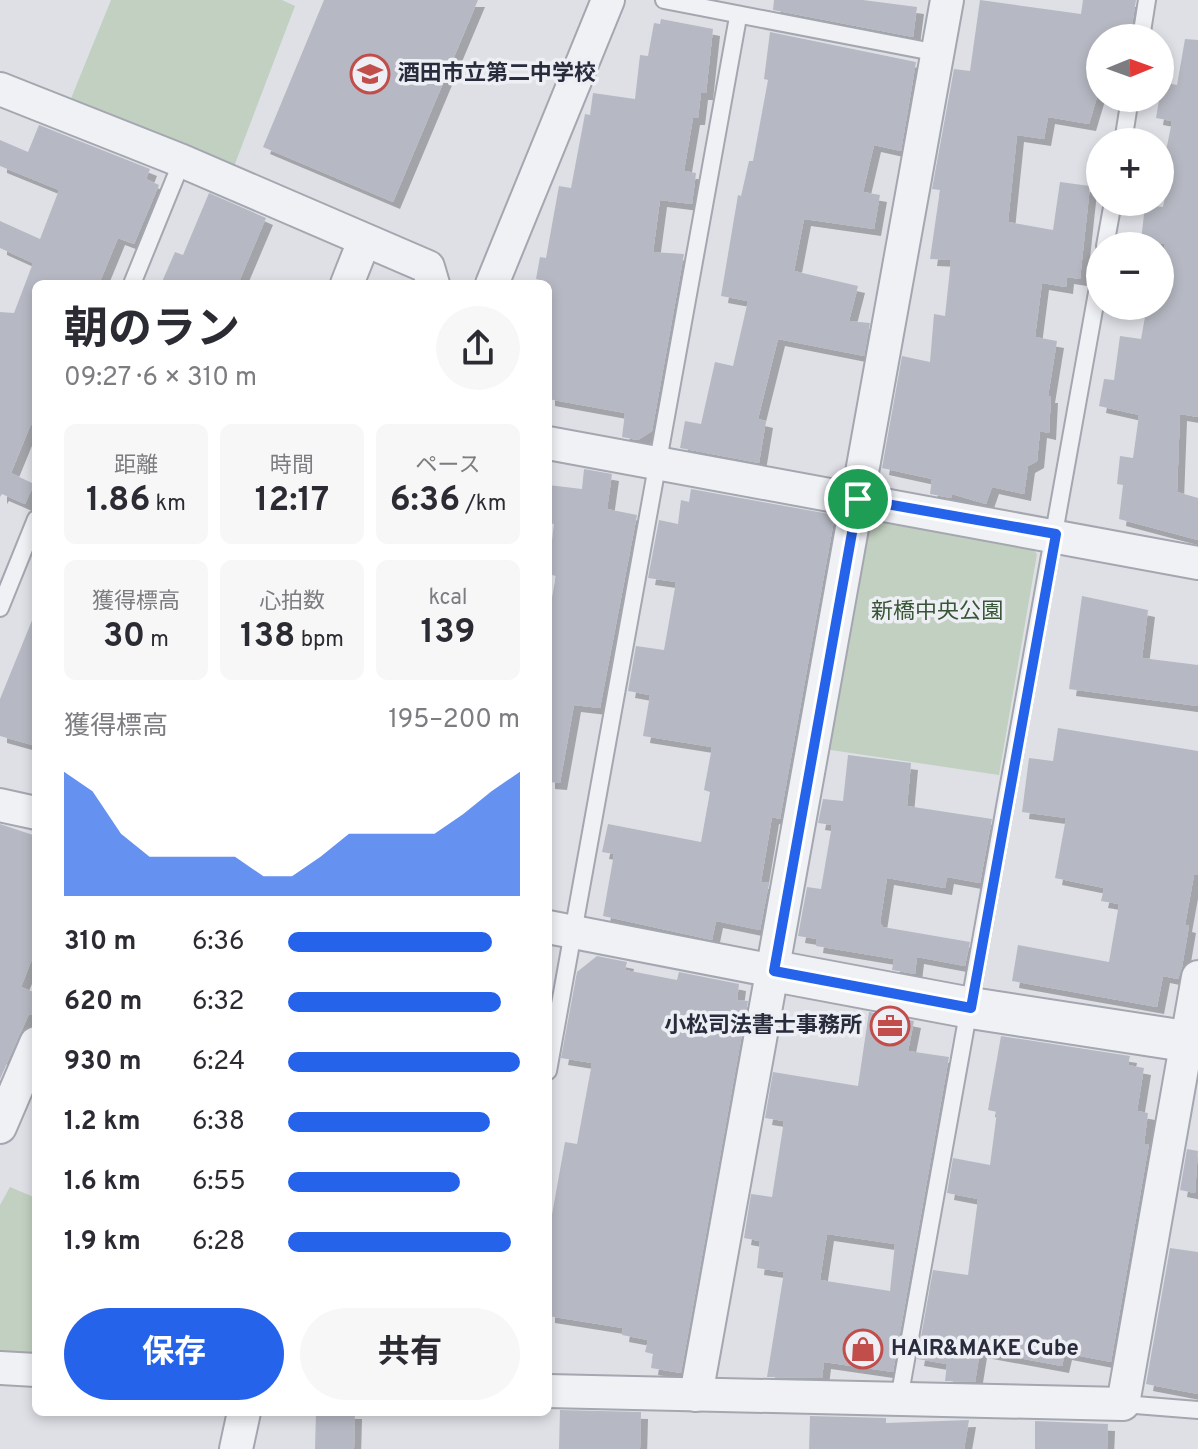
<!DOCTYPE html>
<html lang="ja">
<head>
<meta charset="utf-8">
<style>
  :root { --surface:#fff; --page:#f7f7f7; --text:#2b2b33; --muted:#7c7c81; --accent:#2563eb }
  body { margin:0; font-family:Overpass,"Noto Sans JP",sans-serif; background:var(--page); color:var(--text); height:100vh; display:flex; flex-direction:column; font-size:30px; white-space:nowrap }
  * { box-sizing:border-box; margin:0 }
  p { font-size:26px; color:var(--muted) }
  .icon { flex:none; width:44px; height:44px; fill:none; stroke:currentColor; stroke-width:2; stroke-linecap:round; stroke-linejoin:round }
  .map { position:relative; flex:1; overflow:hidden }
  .sheet { position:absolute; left:32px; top:280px; width:520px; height:1136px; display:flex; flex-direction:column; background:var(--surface); border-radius:12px; box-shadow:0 4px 12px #0003 }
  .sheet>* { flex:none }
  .needle { width:52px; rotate:89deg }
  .controls { position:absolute; left:1086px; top:24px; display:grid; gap:16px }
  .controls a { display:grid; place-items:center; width:88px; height:88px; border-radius:50%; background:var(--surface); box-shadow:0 4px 12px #0003; font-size:40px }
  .pin { position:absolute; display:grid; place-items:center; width:68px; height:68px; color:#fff; margin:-34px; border:4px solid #fff; border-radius:50%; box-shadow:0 2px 8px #0007 }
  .round { display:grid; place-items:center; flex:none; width:84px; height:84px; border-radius:42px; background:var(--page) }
  .headline { display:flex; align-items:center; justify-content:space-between; height:136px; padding:0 32px }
  h1 { font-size:44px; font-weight:700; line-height:60px }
  .stats { display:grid; grid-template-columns:repeat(3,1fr); gap:12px; height:136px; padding:8px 32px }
  .stats div { display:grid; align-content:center; border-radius:12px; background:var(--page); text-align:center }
  .stats b { font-size:34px; font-weight:700 }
  .stats small { font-size:22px; font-weight:400 }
  .stats p { font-size:22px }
  .chart { height:224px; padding:16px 32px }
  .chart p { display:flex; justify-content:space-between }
  .chart svg { width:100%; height:144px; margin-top:8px; fill:var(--accent); opacity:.7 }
  .primary-button { display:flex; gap:16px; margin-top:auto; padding:16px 32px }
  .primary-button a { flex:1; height:92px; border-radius:48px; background:var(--accent); color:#fff; font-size:32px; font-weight:700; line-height:92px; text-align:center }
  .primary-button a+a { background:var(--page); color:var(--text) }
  ul { padding:0 32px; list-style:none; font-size:26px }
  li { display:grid; grid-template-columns:128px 96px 1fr; align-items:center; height:60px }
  li i { height:20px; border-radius:10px; background:var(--accent) }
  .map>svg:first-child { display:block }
  .green { fill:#c1d0c0 }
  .building { fill:#b6b9c3; fill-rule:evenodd; filter:url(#shadow) }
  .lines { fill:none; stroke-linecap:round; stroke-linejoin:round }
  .service-casing { stroke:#a4a6b0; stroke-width:20 }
  .minor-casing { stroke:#a4a6b0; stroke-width:36 }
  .tertiary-casing { stroke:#a4a6b0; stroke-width:44 }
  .service { stroke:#f0f1f5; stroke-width:16 }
  .minor { stroke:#f0f1f5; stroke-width:32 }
  .tertiary { stroke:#f0f1f5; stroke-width:40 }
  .route-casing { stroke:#fff; stroke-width:16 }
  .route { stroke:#2563eb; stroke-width:10 }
  .labels { text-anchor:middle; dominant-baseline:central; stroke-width:7; stroke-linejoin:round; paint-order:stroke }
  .poi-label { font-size:22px; font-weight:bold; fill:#292c3c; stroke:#edeff4; text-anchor:start }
  .park-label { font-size:22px; fill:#385637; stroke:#edeff4 }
</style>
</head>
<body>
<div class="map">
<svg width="1198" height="1449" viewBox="0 0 1198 1449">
  <defs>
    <filter id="shadow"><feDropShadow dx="7" dy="7" stdDeviation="0" flood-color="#0004"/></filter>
  </defs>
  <rect width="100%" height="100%" fill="#dee0e6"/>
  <!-- green -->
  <g class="green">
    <path d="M111 0H282L295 6 233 169 70 101Z"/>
    <path d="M879 511 1020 534 1037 554 999 775 824 749 861 525Z"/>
    <path d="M10 1187 36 1198V1362L0 1360V1205Z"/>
  </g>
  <!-- building -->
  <g class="building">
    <path d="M324 0H478L393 202 263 147Z"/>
    <path d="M774 0H863L917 7 913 37 773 10Z"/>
    <path d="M980 0 1081 14 1083 0H1136L1130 38H1100V87L1089 124 1048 117 1044 139 1017 135 1008 222 1053 230 1060 182 1090 186 1080 279 1067 277 1066 287 1042 283 1035 337 1057 341 1048 396H1051L1049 433 1040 431 1037 461 1028 466 1024 494 992 487 986 504 952 494 951 498 930 494 932 479 882 468 902 356 930 362 934 314 945 316 951 260 930 259 940 190 932 189 954 69 970 71Z"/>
    <path d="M661 19 713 29 706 93H701L698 118H693L684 171 696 173 692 204 660 200 653 252 684 254 652 431 638 440 622 437 625 413 548 399V282L536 279 540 257 546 258 559 186 571 188 585 114 590 115 593 93 635 99 640 55 648 56 654 23 660 24Z"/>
    <path d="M770 32 916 62 901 151 874 145 863 192 880 195 874 229 804 219 794 271 858 286 849 321 870 323 864 356 778 339 758 419 766 421 759 463 680 448 685 421 701 424 715 362 733 366 748 301 721 296 738 195 741 196 749 161H753L768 80 764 79Z"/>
    <path d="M1185 39 1198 40V417L1180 414 1177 492 1198 498V540L1119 519 1123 485 1117 484 1120 456 1133 458 1139 415 1099 406 1104 379 1114 380 1120 336 1141 339 1147 306H1160L1165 244 1141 241 1145 205 1163 207 1172 163 1164 161 1172 121 1156 118 1162 82 1177 85Z"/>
    <path d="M39 125 150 169 146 179 159 185 134 244 118 238 99 284H36V427L31 424 11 473 34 484 25 504 2 494 0 497V312L14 313 33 263 0 248V221L40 239 59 190 0 166V140L28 152Z"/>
    <path d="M209 193 266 218 238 284H161L175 252 183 255Z"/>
    <path d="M584 469 612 474 607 509 637 515 600 708 574 705 560 783 548 782V619L556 576 548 574 554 524 548 523V485L582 489Z"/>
    <path d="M691 489 835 515 780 819 772 817 761 882 769 883 760 930 716 921 712 940 603 916 614 854 602 852 608 824 701 842 710 792 704 790 712 747 643 736 650 695 628 691 636 646 664 650 676 582 648 578 659 520 678 524 681 500 689 502Z"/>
    <path d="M1082 596 1148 610 1142 658 1198 665V706L1069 689Z"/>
    <path d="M35 613H36V746L0 736V699Z"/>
    <path d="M1058 728 1198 751V875H1194L1185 925 1189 926 1182 967 1178 979 1163 976 1157 1007 1012 981 1018 945 1109 962 1119 904 1101 901 1104 888 1055 878 1066 818 1022 812 1029 758 1053 761Z"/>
    <path d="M848 755 911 763 907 806 992 819 980 883 947 877 945 888 887 878 880 923 883 927 970 942 965 966 917 957 915 974 892 970 894 959 816 946 817 939 798 936 807 887 821 889 832 825 818 823 823 799 843 801Z"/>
    <path d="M0 824 36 836V949L21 987 36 993V1016L29 1014 0 1079Z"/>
    <path d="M597 956 627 962 625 970 677 980 679 972 739 984 737 1000 748 1001 681 1373 651 1368 653 1354 645 1352 648 1340 622 1335 623 1328 548 1316V1237L565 1142 577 1144 592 1063 561 1058 577 972Z"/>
    <path d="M869 1012 914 1021 908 1051 949 1057 893 1372 824 1362 822 1378 767 1377 784 1272 757 1268 760 1241 744 1238 751 1194 772 1197 784 1121 765 1118 773 1072 858 1086ZM827 1234 895 1244 890 1291 820 1280Z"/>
    <path d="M1001 1036 1130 1056 1128 1065 1144 1068 1137 1111 1148 1113 1144 1144H1149L1111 1362 1065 1353 1062 1366 980 1351 975 1382 945 1381 947 1364 917 1359 933 1270 968 1275 978 1199 947 1193 953 1158 990 1165 997 1112 988 1110Z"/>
    <path d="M1187 1149 1198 1151 1195 1193 1180 1190Z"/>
    <path d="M1170 1248 1198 1252V1394L1146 1384Z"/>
    <path d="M560 1410 641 1412 640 1449H559Z"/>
    <path d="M316 1412H355L354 1449H315Z"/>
    <path d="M810 1416 886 1418V1423L969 1420 964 1449H809Z"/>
    <path d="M1035 1421 1108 1424 1107 1449H1035Z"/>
  </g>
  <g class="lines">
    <defs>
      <g id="service">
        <path d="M664 0 938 53"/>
        <path d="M1141 38 1147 0"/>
        <path d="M1123 142 1130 98"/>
        <path d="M1105 246 1113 202"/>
        <path d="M132 284 182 161"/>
        <path d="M0 608 36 519"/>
        <path d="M548 1071 738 17"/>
        <path d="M899 1399 1100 276"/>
        <path d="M1123 1404 1198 1410"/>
      </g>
      <g id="minor">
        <path d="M0 89 182 161 428 267 433 284"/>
        <path d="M347 284 364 241"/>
        <path d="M492 284 608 0"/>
        <path d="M548 443 1198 563"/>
        <path d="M0 805 36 813"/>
        <path d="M548 927 774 971"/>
        <path d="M0 1127 36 1043"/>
        <path d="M0 1368 36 1370"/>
        <path d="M548 1391 1123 1404 1198 977"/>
        <path d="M696 1395 947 0"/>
        <path d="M236 1449 244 1412"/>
      </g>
      <path id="tertiary" d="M774 971 971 1008 1198 1043"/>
    </defs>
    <!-- service casing -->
    <use href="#service" class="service-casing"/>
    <!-- minor casing -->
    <use href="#minor" class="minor-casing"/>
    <!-- tertiary casing -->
    <use href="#tertiary" class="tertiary-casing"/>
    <!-- service -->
    <use href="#service" class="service"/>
    <!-- minor -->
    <use href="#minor" class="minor"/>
    <!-- tertiary -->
    <use href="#tertiary" class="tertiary"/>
  </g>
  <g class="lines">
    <defs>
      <path id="route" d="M858 499 1056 534 971 1008 774 971Z"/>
    </defs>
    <!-- route casing -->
    <use href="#route" class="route-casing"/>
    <!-- route -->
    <use href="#route" class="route"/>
  </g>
  <!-- icons -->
  <defs>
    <symbol id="school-ring" viewBox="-11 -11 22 22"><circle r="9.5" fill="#edeff4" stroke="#c24e4c" stroke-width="1.5"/><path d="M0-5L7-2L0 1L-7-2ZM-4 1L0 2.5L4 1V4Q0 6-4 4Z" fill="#c24e4c"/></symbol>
    <symbol id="office-ring" viewBox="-11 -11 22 22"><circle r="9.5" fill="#edeff4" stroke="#c24e4c" stroke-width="1.5"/><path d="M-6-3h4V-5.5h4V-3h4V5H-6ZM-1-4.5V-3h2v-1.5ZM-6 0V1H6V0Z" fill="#c24e4c"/></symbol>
    <symbol id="shop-ring" viewBox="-11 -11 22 22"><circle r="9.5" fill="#edeff4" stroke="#c24e4c" stroke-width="1.5"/><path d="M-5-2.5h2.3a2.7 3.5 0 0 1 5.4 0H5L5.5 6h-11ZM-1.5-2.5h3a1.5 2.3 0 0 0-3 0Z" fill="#c24e4c"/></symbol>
  </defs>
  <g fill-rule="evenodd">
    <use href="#school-ring" x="348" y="52" width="44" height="44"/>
    <use href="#office-ring" x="868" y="1004" width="44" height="44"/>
    <use href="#shop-ring" x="841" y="1327" width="44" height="44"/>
  </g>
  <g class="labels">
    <!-- poi labels -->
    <g class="poi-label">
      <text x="398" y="74">酒田市立第二中学校</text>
      <text x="862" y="1026" text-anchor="end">小松司法書士事務所</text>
      <text x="891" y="1349">HAIR&amp;MAKE Cube</text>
    </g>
    <!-- park labels -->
    <g class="park-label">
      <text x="937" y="612">新橋中央公園</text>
    </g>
  </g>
</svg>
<div class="controls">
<a><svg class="needle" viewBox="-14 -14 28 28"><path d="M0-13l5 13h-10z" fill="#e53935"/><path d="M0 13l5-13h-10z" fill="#7c7c81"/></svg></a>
<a>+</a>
<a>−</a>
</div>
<div class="pin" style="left:858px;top:499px;background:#1e9e55"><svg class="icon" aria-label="arrive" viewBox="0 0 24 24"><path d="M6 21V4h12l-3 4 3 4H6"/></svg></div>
<section class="sheet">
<div class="headline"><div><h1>朝のラン</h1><p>09:27 · 6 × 310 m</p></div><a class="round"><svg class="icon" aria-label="share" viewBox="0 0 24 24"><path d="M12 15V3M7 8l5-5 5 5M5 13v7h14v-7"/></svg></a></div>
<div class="stats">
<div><p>距離</p><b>1.86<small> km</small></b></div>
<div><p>時間</p><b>12:17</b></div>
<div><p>ペース</p><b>6:36<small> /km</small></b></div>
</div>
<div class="stats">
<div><p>獲得標高</p><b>30<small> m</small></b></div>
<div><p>心拍数</p><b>138<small> bpm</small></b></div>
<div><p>kcal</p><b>139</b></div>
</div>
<div class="chart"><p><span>獲得標高</span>195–200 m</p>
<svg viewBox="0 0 160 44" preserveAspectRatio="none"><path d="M0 44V6L10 12L20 25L30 32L40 32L50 32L60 32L70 38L80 38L90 32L100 25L110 25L120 25L130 25L140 19L150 12L160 6V44z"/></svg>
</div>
<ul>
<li><b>310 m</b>6:36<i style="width:88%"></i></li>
<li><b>620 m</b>6:32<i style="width:92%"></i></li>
<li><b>930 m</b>6:24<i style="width:100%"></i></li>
<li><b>1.2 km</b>6:38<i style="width:87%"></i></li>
<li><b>1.6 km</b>6:55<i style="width:74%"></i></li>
<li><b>1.9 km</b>6:28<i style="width:96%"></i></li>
</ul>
<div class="primary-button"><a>保存</a><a>共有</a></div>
</section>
</div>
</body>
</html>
